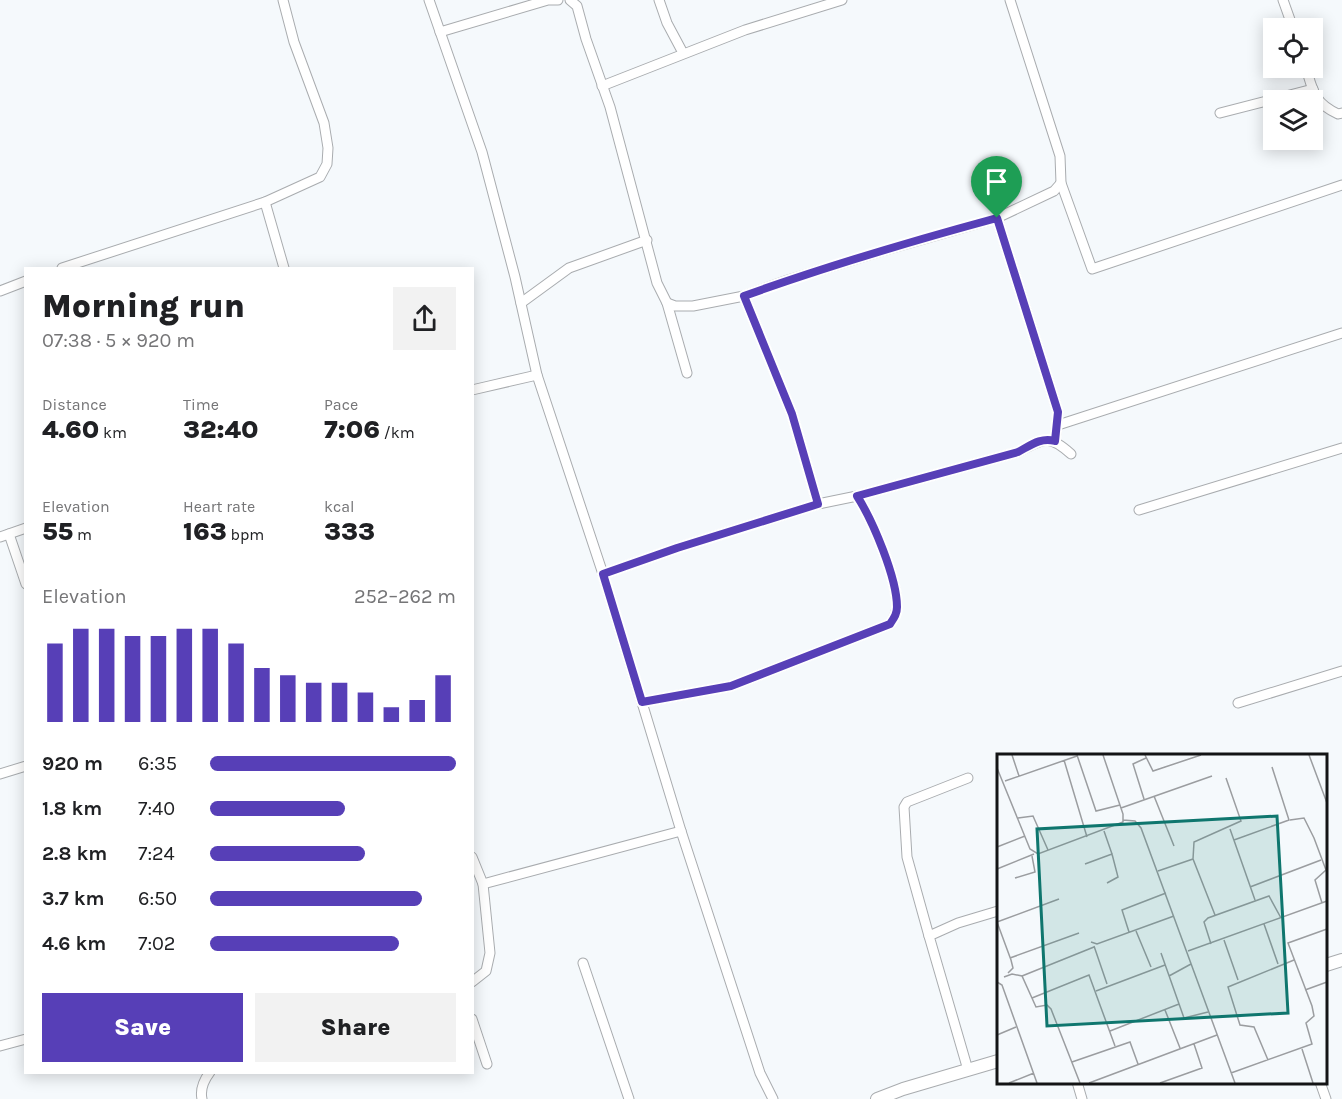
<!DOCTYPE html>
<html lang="en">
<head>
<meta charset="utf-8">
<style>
  :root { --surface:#fff; --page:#f2f2f2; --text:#202124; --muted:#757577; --accent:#573fb7 }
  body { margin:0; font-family:Karla,sans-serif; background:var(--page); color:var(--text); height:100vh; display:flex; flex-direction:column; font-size:22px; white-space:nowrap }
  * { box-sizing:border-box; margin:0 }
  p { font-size:20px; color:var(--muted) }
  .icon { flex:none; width:33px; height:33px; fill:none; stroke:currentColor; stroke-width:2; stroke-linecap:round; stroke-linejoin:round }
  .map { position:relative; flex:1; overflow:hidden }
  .details { position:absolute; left:24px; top:267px; width:450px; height:807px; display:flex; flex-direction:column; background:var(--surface); border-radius:0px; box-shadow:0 3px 15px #0003 }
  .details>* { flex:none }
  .buttons { position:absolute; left:1263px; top:18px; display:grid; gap:12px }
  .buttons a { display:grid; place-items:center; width:60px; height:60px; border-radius:0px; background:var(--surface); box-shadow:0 3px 15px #0003; font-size:30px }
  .pin { position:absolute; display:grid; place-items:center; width:51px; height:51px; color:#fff; margin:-62px -26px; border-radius:50% 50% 50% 0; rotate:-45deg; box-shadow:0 0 6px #0007 }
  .pin .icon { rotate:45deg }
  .round { display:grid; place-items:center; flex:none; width:63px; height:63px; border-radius:0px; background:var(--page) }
  .head { display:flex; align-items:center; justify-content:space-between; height:102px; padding:0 18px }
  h1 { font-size:33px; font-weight:800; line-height:45px }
  .figures { display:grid; grid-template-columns:repeat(3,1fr); gap:9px; height:102px; padding:6px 18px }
  .figures div { display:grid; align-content:center }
  .figures b { font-size:26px; font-weight:800 }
  .figures small { font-size:16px; font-weight:400 }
  .figures p { font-size:16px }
  .chart { height:168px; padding:12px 18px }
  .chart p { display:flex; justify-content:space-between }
  .chart svg { width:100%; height:108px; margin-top:6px; stroke:var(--accent); stroke-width:6 }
  .primary-button { display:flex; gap:12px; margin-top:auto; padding:12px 18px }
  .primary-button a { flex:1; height:69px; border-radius:0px; background:var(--accent); color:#fff; font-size:24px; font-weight:800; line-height:69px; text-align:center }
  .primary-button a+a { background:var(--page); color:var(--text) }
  ul { padding:0 18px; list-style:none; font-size:20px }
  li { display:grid; grid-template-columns:96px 72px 1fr; align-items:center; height:45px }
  li i { height:15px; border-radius:8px; background:var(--accent) }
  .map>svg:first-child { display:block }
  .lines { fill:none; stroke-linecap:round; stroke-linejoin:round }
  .minor-casing { stroke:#a9acaf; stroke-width:11 }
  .tertiary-casing { stroke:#a9acaf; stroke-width:14 }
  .minor { stroke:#fff; stroke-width:9 }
  .tertiary { stroke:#fff; stroke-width:12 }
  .route-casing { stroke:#fff; stroke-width:12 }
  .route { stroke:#573fb7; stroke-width:8 }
  .inset-road { fill:none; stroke:#9b9da0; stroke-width:1.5 }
  .view { fill:#0f766e; fill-opacity:0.15; stroke:#0f766e; stroke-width:3 }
  .inset-edge { fill:none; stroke:#131415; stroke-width:3 }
</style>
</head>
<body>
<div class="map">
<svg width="1342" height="1099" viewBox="0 0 1342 1099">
  <rect width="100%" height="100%" fill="#f5f9fc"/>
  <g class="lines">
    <defs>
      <g id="minor">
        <path d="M429 0 482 152 515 277 537 375 603 574 681 831 760 1073 773 1099"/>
        <path d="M570 0 577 6 586 39 610 107 657 283 667 303 687 373"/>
        <path d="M659 0 667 23 683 53"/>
        <path d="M1010 0 1060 156 1061 183 1092 269 1342 185"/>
        <path d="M1283 0 1293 28"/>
        <path d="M440 32 548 0H558"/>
        <path d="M1306 68C1313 91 1314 103 1338 114L1342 113"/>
        <path d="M602 86 745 30 842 0"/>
        <path d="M1220 113 1313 89"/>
        <path d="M265 202 284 268"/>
        <path d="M997 218 1058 412 1055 441"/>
        <path d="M62 268 265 202 320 177 327 164 328 148 324 123 294 42 283 0"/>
        <path d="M0 291 26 281"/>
        <path d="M744 296 792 414 818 504"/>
        <path d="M521 303 569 268 647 240"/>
        <path d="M667 303 675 306H693L744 296 788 280 882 251 997 218 1054 191 1061 183"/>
        <path d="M472 390 537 375"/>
        <path d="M1058 425 1342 333"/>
        <path d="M1139 510 1342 448"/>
        <path d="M9 534 26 584"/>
        <path d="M0 537 26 528"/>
        <path d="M603 574 677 548 818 504 857 496 1018 452C1043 439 1048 433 1071 454"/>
        <path d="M642 702 731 686 890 624C894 618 896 614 897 607 897 578 873 521 857 496"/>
        <path d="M1238 703 1342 671"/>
        <path d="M0 774 26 766"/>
        <path d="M472 857 483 884 681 831"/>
        <path d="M929 936 907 857 904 807 907 802 968 778"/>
        <path d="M583 963 629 1099"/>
        <path d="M472 982 486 971 490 953 483 884"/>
        <path d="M472 1019 487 1064"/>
        <path d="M0 1046 26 1039"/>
        <path d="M968 1070 929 936 958 923 998 911"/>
        <path d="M1077 1082 1082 1099"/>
        <path d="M1320 1082 1326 1099"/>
        <path d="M202 1099C200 1090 204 1080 210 1072"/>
      </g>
      <g id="tertiary">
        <path d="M1326 965 1342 960"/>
        <path d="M877 1099 903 1089 998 1061"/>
      </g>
    </defs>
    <!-- minor casing -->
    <use href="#minor" class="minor-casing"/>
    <!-- tertiary casing -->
    <use href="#tertiary" class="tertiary-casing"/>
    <!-- minor -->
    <use href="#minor" class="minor"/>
    <!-- tertiary -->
    <use href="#tertiary" class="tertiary"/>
  </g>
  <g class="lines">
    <defs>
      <path id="route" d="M997 218 1058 412 1055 441C1041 437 1031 445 1018 452L857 496C873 521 897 578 897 607 897 614 894 618 890 624L731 686 642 702 603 574 677 548 818 504 792 414 744 296C827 266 912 241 997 218Z"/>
    </defs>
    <!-- route casing -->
    <use href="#route" class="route-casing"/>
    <!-- route -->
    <use href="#route" class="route"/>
  </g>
  <!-- overview -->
  <g transform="translate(997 754)">
    <rect width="330" height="330" fill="#f5f9fc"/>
    <path class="inset-road" d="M15 1 22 22M80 1 99 57 123 51M148 1 156 17 204 1M312 1 330 49M67 6 90 83M0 14 33 95 41 100 126 68V60L106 1M8 27 80 2M157 42 177 92M147 45 136 10 149 4M124 54 215 22M21 64 36 62 51 96M126 66 138 67 144 74 238 329M293 66 307 64 317 84 329 116 318 126 325 149M233 75 258 146M237 86 292 66 275 13M0 93 28 82M196 105 197 88 244 67 229 24M88 110 115 100 107 77M0 115 37 100M161 117 196 105 218 161M18 124 38 118 35 102M110 129 121 123 115 100M253 133 324 106M0 168 14 206 16 214 11 219M0 168 62 145M267 170 281 210M139 177 154 213M132 178 125 156 169 139M227 186 241 226M94 188 100 190 177 162M214 190 207 168 211 164 272 142 284 164M97 192 110 230M191 197 330 147M164 199 187 264 211 258M13 204 82 179M25 222 97 193M172 222 194 210M7 223 15 220 25 222 39 253 50 251 54 255 83 329M0 228 5 231 40 329M308 236 330 228M99 237 168 211M35 244 92 221 118 292M168 256 183 294M113 277 182 250M0 281 19 273M305 295 316 329M271 306 257 273 243 271 231 233 297 206M75 308 133 288 141 310M234 319 315 290 309 269 317 262 315 252 291 189 330 175M12 329 37 319M92 329 220 281M163 329 205 314 197 290"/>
    <path class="view" d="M280 62 291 259 50 272 40 75Z"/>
    <rect width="330" height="330" class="inset-edge"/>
  </g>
</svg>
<div class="buttons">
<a><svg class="icon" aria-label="locate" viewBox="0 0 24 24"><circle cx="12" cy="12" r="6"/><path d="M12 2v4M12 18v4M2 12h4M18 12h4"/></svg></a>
<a><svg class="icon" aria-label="layers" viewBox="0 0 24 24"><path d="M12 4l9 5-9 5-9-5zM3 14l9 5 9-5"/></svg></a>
</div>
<div class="pin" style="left:997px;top:218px;background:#1e9e55"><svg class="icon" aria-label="arrive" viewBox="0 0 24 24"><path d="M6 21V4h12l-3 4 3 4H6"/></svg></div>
<section class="details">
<div class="head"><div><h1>Morning run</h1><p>07:38 · 5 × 920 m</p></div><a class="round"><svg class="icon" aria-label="share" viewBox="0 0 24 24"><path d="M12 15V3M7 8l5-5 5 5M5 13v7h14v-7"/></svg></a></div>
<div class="figures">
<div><p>Distance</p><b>4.60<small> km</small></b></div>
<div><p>Time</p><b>32:40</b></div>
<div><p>Pace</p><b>7:06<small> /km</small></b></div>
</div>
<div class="figures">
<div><p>Elevation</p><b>55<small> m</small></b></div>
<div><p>Heart rate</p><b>163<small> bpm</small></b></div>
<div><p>kcal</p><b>333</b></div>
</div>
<div class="chart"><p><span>Elevation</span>252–262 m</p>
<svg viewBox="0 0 160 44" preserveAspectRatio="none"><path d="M5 44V12M15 44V6M25 44V6M35 44V9M45 44V9M55 44V6M65 44V6M75 44V12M85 44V22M95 44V25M105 44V28M115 44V28M125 44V32M135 44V38M145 44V35M155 44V25"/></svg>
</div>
<ul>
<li><b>920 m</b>6:35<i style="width:100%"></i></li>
<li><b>1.8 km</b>7:40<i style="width:55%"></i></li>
<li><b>2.8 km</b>7:24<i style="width:63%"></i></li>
<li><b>3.7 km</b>6:50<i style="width:86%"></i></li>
<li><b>4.6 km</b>7:02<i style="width:77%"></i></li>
</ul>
<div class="primary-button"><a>Save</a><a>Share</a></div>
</section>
</div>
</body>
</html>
